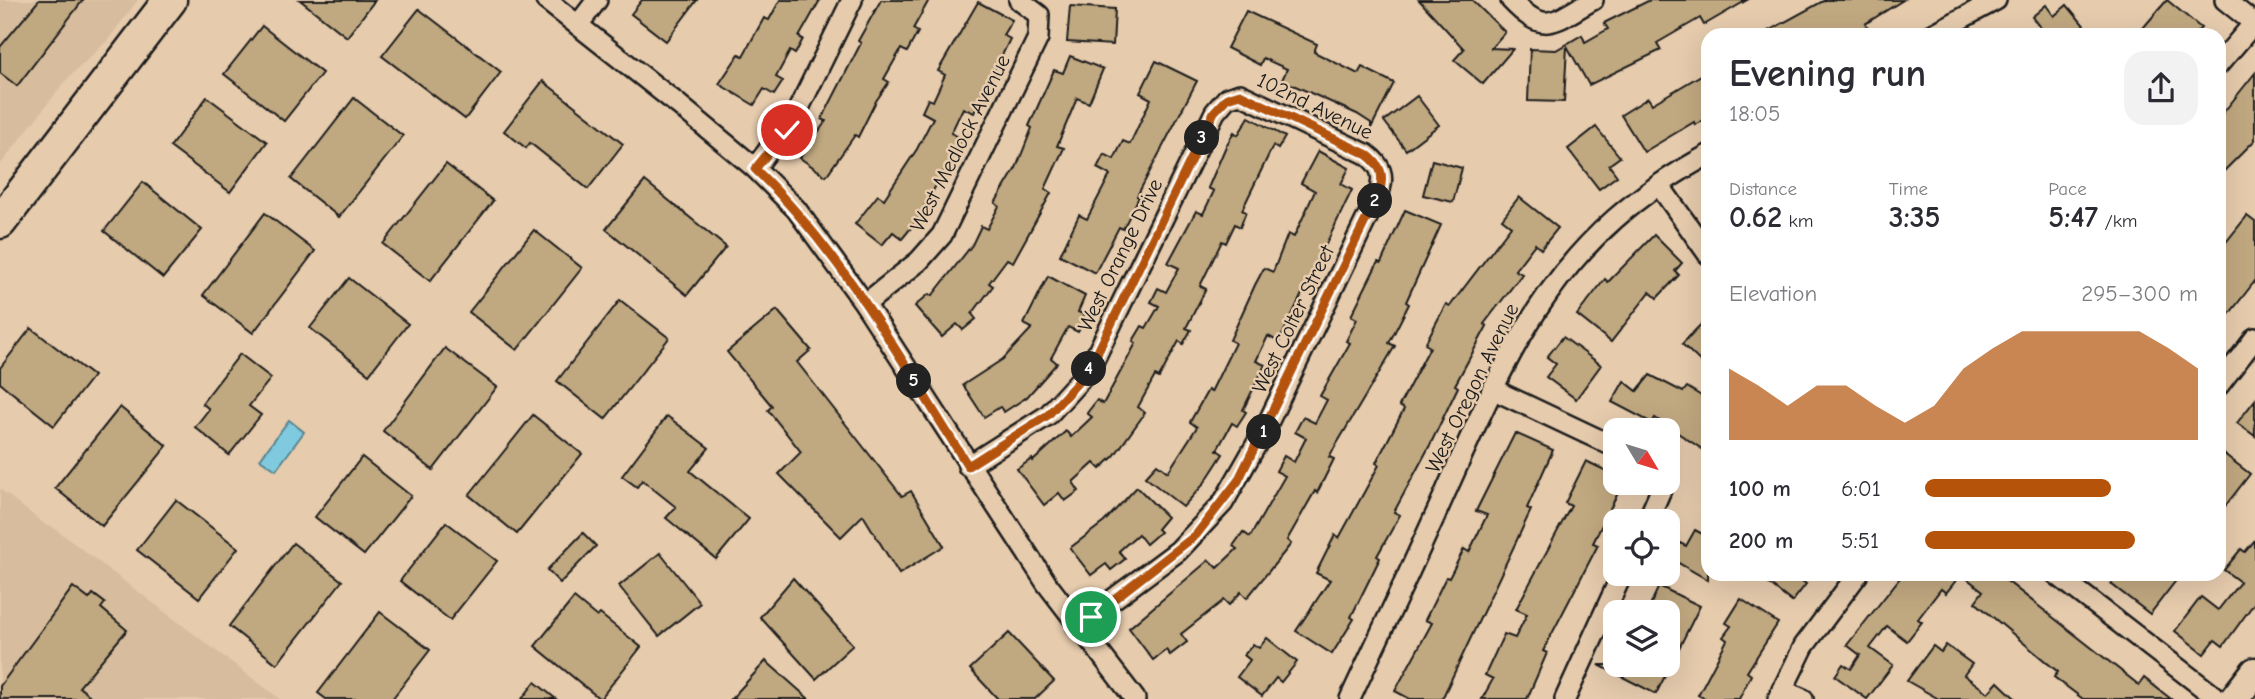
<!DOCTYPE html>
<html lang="en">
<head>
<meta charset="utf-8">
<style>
  :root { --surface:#fff; --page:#f2f2f3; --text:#2b2b33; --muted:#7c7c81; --accent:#b45309 }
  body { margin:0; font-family:"Comic Neue",sans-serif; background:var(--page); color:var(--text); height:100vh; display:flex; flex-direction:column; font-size:26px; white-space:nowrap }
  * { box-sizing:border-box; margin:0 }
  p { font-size:23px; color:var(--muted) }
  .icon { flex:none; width:38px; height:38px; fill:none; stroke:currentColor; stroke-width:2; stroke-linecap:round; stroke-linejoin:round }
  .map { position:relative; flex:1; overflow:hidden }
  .panel { position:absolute; left:1701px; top:28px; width:525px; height:553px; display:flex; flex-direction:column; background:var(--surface); border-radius:21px; box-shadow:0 7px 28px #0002 }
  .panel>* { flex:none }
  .needle { width:46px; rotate:128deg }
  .controls { position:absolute; left:1603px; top:418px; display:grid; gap:14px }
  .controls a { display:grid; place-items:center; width:77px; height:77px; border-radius:14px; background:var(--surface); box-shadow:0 7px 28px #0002; font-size:35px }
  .pin { position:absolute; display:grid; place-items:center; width:60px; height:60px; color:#fff; margin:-30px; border:4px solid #fff; border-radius:50%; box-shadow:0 2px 7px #0007 }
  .km { position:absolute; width:35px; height:35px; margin:-18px; border-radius:50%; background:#222; color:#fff; font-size:19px; line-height:35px; text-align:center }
  .round { display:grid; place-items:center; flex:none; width:74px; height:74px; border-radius:21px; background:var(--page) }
  .summary { display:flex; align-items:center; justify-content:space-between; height:119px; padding:0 28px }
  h1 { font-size:38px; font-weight:800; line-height:52px }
  .figures { display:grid; grid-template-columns:repeat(3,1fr); gap:10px; height:119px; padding:7px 28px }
  .figures div { display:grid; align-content:center }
  .figures b { font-size:30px; font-weight:800 }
  .figures small { font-size:19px; font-weight:400 }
  .figures p { font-size:19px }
  .chart { height:196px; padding:14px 28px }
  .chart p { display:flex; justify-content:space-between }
  .chart svg { width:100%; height:126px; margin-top:7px; fill:var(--accent); opacity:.7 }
  ul { padding:0 28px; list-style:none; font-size:23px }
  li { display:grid; grid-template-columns:112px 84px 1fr; align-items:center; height:52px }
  li i { height:18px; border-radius:9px; background:var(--accent) }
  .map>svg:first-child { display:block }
  .built { fill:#d7bd9d }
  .water { fill:#7fcade; stroke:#578490; stroke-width:2 }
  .building { fill:#c0a880; stroke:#1c1c1c; stroke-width:2 }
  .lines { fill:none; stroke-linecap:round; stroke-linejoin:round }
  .street-casing { stroke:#1c1c1c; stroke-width:24 }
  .secondary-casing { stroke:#1c1c1c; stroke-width:33 }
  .primary-casing { stroke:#1c1c1c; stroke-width:37 }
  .street { stroke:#e6cbad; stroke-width:19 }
  .secondary { stroke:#e6cbad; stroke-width:28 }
  .primary { stroke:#e6cbad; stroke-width:32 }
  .route-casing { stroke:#fff; stroke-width:14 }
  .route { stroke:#b45309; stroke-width:9 }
  .labels { text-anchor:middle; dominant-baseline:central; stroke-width:5; stroke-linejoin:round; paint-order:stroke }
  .street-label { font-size:21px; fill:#1c1c1c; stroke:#e6cbad }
</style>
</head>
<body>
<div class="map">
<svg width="2255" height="699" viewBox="0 0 2255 699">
  <rect width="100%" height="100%" fill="#e6cbad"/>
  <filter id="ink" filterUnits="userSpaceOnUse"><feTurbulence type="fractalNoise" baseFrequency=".0143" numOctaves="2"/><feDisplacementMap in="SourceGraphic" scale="14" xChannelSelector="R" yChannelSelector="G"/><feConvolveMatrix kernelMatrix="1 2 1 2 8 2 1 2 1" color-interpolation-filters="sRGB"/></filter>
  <g filter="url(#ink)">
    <!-- built -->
    <g class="built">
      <path d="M0 0H138L107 41 66 80 0 165Z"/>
      <path d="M0 489 48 527 50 525 280 699H0Z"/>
    </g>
    <!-- water -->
    <path class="water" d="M289 420 304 432 276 470 260 459Z"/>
    <!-- building -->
    <g class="building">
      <path d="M39 0H83L17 86 0 73V47Z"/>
      <path d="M300 0H375L347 37Z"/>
      <path d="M642 0H697L666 41 631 14Z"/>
      <path d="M780 0H820L799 37 803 39 795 54 790 51 776 77 783 81 774 95 764 89 754 105 719 84 739 54 743 56 764 18 769 20Z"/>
      <path d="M881 0H929L913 29 918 32 907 52 901 49 884 79 889 82 876 101 858 137 855 135 826 176 800 158 826 121 822 119 861 43 858 41Z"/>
      <path d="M1419 0H1472L1505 32 1491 48 1513 49 1483 84 1454 60 1464 49Z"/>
      <path d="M1650 0H1747L1704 25 1700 18 1657 43 1661 50 1589 85 1567 46 1564 102 1528 101 1530 49 1556 50 1582 35 1585 42 1608 29 1604 23Z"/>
      <path d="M1825 0H1903L1865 24 1868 28 1858 35H1761Z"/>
      <path d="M2167 0 2201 28 2194 35H2137Z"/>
      <path d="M978 2 1012 20 1003 35 1010 39 974 113 963 108 951 133 962 139 915 223 902 239 893 232 882 245 855 224 878 195 884 199 917 149 933 118 922 112 928 99 933 101 945 75 938 71Z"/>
      <path d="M2046 5 2054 16 2067 5 2092 35H2046L2032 17Z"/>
      <path d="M1070 6 1115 9 1113 45 1067 42Z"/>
      <path d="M419 9 501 72 465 119 382 56Z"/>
      <path d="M1246 11 1317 44 1314 52 1358 74 1362 67 1394 83 1371 128V123L1357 114 1282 80 1287 69 1263 58 1260 65 1227 48Z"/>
      <path d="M262 26 322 73 284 121 224 74Z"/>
      <path d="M1070 56 1103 69 1089 103 1077 98 1057 146 1064 148 1045 189 1051 193 1013 262 1007 259 989 283 993 286 972 314 976 319 963 330 957 324 942 337 915 306 929 294 932 296 972 245 981 226 987 229 999 206 995 203 1016 168 1032 128 1029 126 1054 70 1063 73Z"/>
      <path d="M1156 61 1197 81 1137 196 1139 197 1123 229 1119 227 1095 273 1060 255 1079 215 1087 219 1110 175 1097 168 1104 154 1114 159 1123 141 1130 144 1151 99 1140 93Z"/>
      <path d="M1708 71V118L1695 125 1694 122 1644 152 1621 115 1648 98 1652 104Z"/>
      <path d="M2255 73V140L2219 176V118Z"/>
      <path d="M543 81 623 144 588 189 530 143 526 148 504 131Z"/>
      <path d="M1417 96 1439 125 1406 150 1384 121Z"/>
      <path d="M207 97 267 142 230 192 170 147Z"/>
      <path d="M354 98 403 136 339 217 291 179Z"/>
      <path d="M1249 117 1285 137 1278 149 1273 146 1242 210 1246 212 1240 227 1235 224 1226 243 1222 241 1200 286 1206 289 1186 328 1191 330 1183 344 1179 341 1159 378 1155 376 1138 407 1145 413 1114 456 1100 469 1094 463 1073 482 1079 491 1065 501 1059 493 1044 505 1017 469 1032 459 1033 461 1066 431 1071 437 1092 417 1087 413 1097 400 1103 404 1136 343 1133 341 1142 326 1146 328 1159 306 1151 302 1158 288 1166 292 1179 268 1168 263 1196 211 1203 214 1214 191 1208 188 1226 146 1234 132 1238 135Z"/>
      <path d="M1596 127 1620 157 1609 165 1617 176 1599 189 1568 149Z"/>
      <path d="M1318 151 1349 168 1341 184 1352 190 1279 342 1268 336 1256 361 1265 365 1243 410 1246 412 1237 426 1232 423 1217 450 1223 454 1203 485 1183 507 1145 477 1157 464 1168 472 1197 427 1190 422 1208 390 1211 392 1235 343 1230 340 1255 285 1264 268 1273 272 1288 234 1294 237 1315 191 1301 183Z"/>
      <path d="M1432 160 1462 168 1453 202 1423 195Z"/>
      <path d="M446 164 493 201 430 281 383 244Z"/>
      <path d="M645 181 726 247 687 295 606 229Z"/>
      <path d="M143 182 202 230 163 278 104 231Z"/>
      <path d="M1519 197 1558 228 1541 249 1535 244 1515 270 1522 274 1484 324 1487 326 1455 385 1458 387 1430 445 1394 512 1400 515 1377 556 1380 558 1351 617 1354 619 1332 654 1296 631 1330 580 1316 573 1335 535 1339 538 1379 465 1376 463 1404 409 1399 406 1430 347 1425 344 1446 304 1450 306 1511 226 1502 219Z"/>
      <path d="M1405 210 1441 225 1406 302 1409 304 1389 343 1395 346 1329 457 1334 459 1317 493 1315 491 1287 540 1291 544 1247 598 1241 592 1229 605 1224 600 1181 634 1187 642 1170 655 1166 650 1153 660 1129 628 1209 560 1217 568 1237 549 1233 546 1243 532 1250 537 1285 476 1276 471 1284 456 1294 462 1306 438 1295 432 1303 417 1315 423 1327 400 1320 396 1350 343 1346 341 1357 319 1351 316 1378 262 1381 263Z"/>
      <path d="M265 213 315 251 253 333 203 295Z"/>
      <path d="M2247 216 2255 222V281L2219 327V251Z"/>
      <path d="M534 230 582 268 517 350 469 312Z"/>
      <path d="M1654 235 1682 263 1675 271 1679 275 1657 298 1650 292 1611 342 1577 315 1605 279 1608 282Z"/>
      <path d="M1048 276 1085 296 1078 312 1087 316 1078 332 1068 327 1051 358 1057 363 1027 397 1004 412 1000 407 984 417 963 385 1003 359 1032 328 1024 324Z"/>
      <path d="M349 278 408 324 369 374 310 328Z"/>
      <path d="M620 300 669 338 605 419 557 381Z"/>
      <path d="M777 310 811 350 797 362 902 496 911 491 944 546 899 574 863 515 841 537 779 474 801 452 768 410 772 406 727 352Z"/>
      <path d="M1708 317V369L1682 344Z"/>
      <path d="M31 328 93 376 54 426 0 383V368Z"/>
      <path d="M1563 337 1601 365 1576 399 1546 377 1556 364 1547 357Z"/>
      <path d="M445 348 497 387 433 470 383 431Z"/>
      <path d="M240 354 271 378 249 406 261 415 229 455 195 427 209 409 202 403Z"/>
      <path d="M1650 375 1683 392 1687 387 1706 399 1703 404 1708 408V453L1655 418 1652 423 1612 402 1624 381 1637 391Z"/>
      <path d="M2255 400V436L2237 423Z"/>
      <path d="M120 407 167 446 102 526 55 488Z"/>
      <path d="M533 415 582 454 517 534 469 495Z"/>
      <path d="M667 416 709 448 690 471 749 519 716 559 666 518 676 507 642 480 637 487 622 476Z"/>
      <path d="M1515 433 1553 450 1527 508 1531 510 1442 699H1410L1395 691 1432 623 1425 620 1446 577 1449 578 1464 549 1469 552 1487 515 1476 511Z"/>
      <path d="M2219 450 2250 474 2219 514Z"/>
      <path d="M362 457 411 496 364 555 315 517Z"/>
      <path d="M1586 461 1615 475V483H1623L1593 543 1598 545 1543 651 1547 653 1527 699H1482L1493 679 1485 675 1504 634 1515 638 1527 614 1516 609 1571 506 1565 503Z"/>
      <path d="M1137 487 1167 517 1157 529 1160 532 1146 544 1138 534 1119 551 1125 559 1111 570 1106 564 1091 575 1070 548 1104 522Z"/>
      <path d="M176 500 238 548 199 598 137 550Z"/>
      <path d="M446 522 497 561 450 620 400 581Z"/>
      <path d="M1695 530 1708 537V580L1670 558 1678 542 1686 546Z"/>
      <path d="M583 533 596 546 560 583 547 570Z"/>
      <path d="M2255 540V602L2223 646 2215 640 2204 654 2175 631 2201 597 2218 610 2240 582 2224 570 2241 549 2245 552Z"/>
      <path d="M293 543 342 581 277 664 229 626Z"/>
      <path d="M660 553 700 603 659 636 619 586Z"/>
      <path d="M1756 574H1793L1806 584 1792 602Z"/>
      <path d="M1903 574H1961L1946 593 1941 589 1918 619 1922 622 1907 641 1887 626 1870 648 1893 665 1867 699 1835 676 1843 664 1851 669 1860 655 1847 645Z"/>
      <path d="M1961 574H1998L2139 685 2144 678 2171 699H2083L2054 677 2058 672 1975 602 1983 591Z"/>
      <path d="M2119 574H2181L2150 614 2111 584Z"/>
      <path d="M793 578 853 645 816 679 760 617Z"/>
      <path d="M1659 586 1700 606 1656 694 1599 665H1668V612H1647Z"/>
      <path d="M73 587 89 599 93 594 105 603 101 608 127 630 79 687 94 699H0V686Z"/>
      <path d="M574 598 597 617 600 614 641 647 600 699 535 646Z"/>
      <path d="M1741 599 1778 623 1747 672 1751 675 1739 699H1706L1698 695 1727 640 1723 637 1731 626 1726 623Z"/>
      <path d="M380 612 430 650 392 699H326L318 693Z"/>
      <path d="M1009 633 1054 681 1035 699H998L970 669Z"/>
      <path d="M1267 638 1297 662 1281 682 1276 678 1262 696 1237 677 1250 660 1244 655 1253 644 1259 648Z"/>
      <path d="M1946 645 1972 664 1964 675 1988 693 1998 682 2016 699H1939L1907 681 1933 646 1941 652Z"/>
      <path d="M766 661 809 699H731Z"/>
      <path d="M535 682 556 699H522Z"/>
    </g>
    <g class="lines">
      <defs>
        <g id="street">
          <path d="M546 0 679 105 755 168 796 209 865 304 1047 584 1135 699"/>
          <path d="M1511 0C1546 37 1554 21 1593 0"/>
          <path d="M2225 0 2255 24"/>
          <path d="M578 25 597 0"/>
          <path d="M1931 35 1996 0"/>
          <path d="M2219 64 2254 23"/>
          <path d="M755 168 797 112 852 0"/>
          <path d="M1659 185 1708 254"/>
          <path d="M865 304 919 261 942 235 1038 38 1039 15 1019 0"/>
          <path d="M2219 385 2255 338"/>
          <path d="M1492 389 1615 447"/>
          <path d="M968 466 1048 415 1089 370 1215 112 1227 98 1240 94 1366 154C1381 165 1385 175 1379 193L1264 431 1223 503 1178 551 1077 626"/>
          <path d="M1647 522 1664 483"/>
          <path d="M2056 574 2218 699"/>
          <path d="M1782 690 1803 699"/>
          <path d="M1350 699C1382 630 1415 561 1446 491 1513 342 1556 237 1708 155"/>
          <path d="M1565 699 1622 574"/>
          <path d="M1778 699 1804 646 1858 574"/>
        </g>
        <path id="secondary" d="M2234 699 2255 672"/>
        <path id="primary" d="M0 222 170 0"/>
      </defs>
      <!-- street casing -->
      <use href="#street" class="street-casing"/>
      <!-- secondary casing -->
      <use href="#secondary" class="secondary-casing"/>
      <!-- primary casing -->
      <use href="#primary" class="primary-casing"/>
      <!-- street -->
      <use href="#street" class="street"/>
      <!-- secondary -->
      <use href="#secondary" class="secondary"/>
      <!-- primary -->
      <use href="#primary" class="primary"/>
    </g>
  </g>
  <g class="lines" filter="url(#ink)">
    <defs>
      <path id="route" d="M787 130 755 169C843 253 903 363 968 466L1048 415 1089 370 1214 112 1227 98 1240 94 1366 154C1381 165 1385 175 1379 193L1238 481 1196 535 1091 617"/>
    </defs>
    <!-- route casing -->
    <use href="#route" class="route-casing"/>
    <!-- route -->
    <use href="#route" class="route"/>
  </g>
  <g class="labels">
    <!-- street labels -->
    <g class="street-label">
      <text transform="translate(1315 106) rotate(26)">102nd Avenue</text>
      <text transform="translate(960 143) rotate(-63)">West Medlock Avenue</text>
      <text transform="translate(1120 255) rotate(-64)">West Orange Drive</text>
      <text transform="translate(1293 319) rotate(-64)">West Colter Street</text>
      <text transform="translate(1472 388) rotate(-64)">West Oregon Avenue</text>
    </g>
  </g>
</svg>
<div class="controls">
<a><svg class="needle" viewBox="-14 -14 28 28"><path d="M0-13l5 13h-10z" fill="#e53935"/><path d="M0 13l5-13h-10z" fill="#7c7c81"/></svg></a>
<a><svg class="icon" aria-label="locate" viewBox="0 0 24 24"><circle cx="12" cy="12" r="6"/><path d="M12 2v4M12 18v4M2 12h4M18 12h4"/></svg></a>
<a><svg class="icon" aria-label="layers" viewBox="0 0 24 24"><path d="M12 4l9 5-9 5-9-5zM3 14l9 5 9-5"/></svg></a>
</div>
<div class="pin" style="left:1091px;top:617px;background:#1e9e55"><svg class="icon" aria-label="arrive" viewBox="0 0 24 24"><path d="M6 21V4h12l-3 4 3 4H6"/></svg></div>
<div class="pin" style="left:787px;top:130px;background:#d93025"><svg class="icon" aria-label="check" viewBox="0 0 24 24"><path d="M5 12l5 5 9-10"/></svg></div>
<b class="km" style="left:1264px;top:432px">1</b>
<b class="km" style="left:1375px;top:201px">2</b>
<b class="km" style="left:1202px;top:138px">3</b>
<b class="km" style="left:1089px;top:369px">4</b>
<b class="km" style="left:914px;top:381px">5</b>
<section class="panel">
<div class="summary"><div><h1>Evening run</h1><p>18:05</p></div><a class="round"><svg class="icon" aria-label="share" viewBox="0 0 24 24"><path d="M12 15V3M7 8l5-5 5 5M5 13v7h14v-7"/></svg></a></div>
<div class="figures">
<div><p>Distance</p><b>0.62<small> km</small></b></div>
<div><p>Time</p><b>3:35</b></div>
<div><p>Pace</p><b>5:47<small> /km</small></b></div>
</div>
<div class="chart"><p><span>Elevation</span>295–300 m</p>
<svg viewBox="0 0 160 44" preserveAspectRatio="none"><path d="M0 44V19L10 25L20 32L30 25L40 25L50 32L60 38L70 32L80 19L90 12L100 6L110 6L120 6L130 6L140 6L150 12L160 19V44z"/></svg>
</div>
<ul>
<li><b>100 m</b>6:01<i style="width:68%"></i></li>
<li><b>200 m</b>5:51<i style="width:77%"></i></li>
</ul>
</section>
</div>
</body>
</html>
